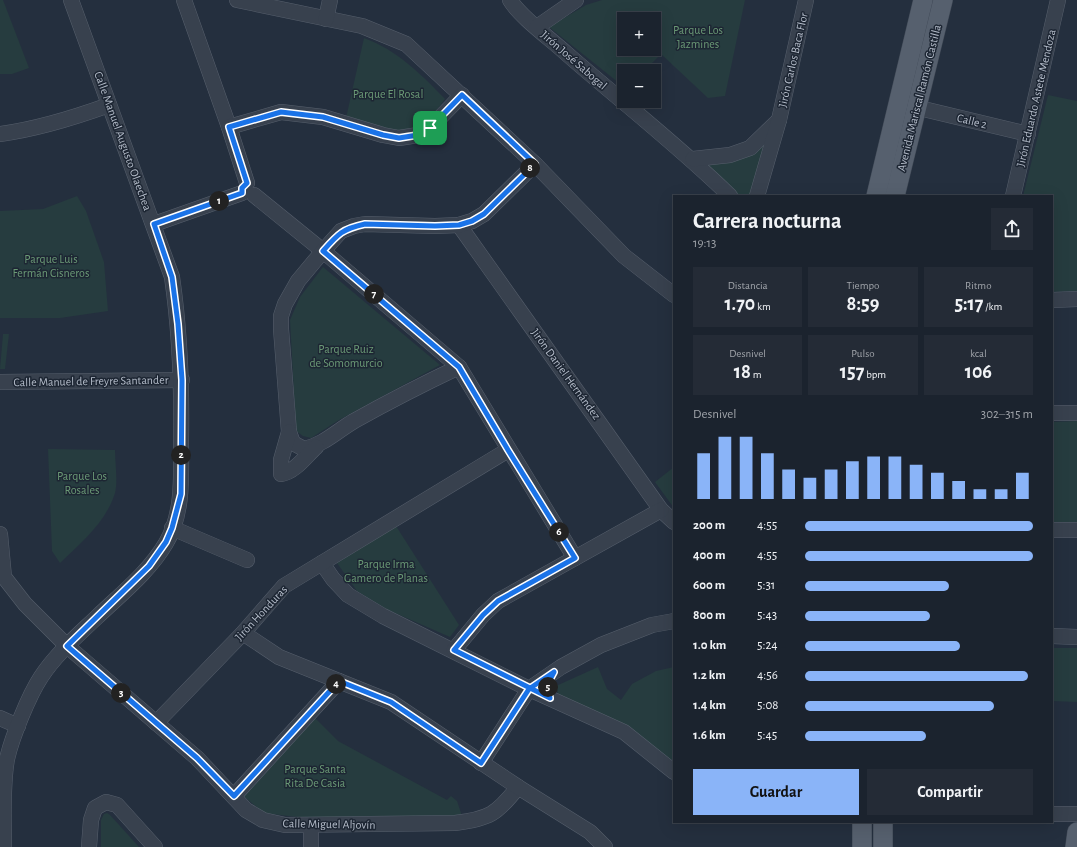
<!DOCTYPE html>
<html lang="es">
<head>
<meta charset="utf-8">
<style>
  :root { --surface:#1b232e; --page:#242b36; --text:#f1f3f6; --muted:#a0a4aa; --line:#39404a; --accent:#8ab4f8 }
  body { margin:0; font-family:"Alegreya Sans",sans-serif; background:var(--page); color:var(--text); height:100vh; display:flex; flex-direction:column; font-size:15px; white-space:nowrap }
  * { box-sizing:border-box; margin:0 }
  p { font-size:13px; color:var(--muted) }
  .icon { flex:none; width:22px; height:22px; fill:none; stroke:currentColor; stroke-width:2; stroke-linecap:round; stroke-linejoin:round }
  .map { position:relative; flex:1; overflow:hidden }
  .side { position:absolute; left:673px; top:195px; width:380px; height:628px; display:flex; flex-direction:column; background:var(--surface); border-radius:0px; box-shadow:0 4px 16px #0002,0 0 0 1px var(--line) }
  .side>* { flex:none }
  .fabs { position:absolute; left:617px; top:12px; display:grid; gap:8px }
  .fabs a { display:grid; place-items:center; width:44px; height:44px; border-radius:0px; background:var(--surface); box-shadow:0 4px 16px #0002,0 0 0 1px var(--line); font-size:20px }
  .pin { position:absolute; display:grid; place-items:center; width:34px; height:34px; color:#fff; margin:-17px; border-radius:8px; box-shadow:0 2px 6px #0006 }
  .km { position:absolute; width:20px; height:20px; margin:-10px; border-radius:50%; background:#222; color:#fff; font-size:11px; line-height:20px; text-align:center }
  .round { display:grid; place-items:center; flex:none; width:42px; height:42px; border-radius:0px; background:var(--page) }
  .head { display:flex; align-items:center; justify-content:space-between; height:68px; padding:0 20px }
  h1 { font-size:22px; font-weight:600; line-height:30px }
  .stats { display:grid; grid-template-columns:repeat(3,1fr); gap:6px; height:68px; padding:4px 20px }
  .stats div { display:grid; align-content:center; border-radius:0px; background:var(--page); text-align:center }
  .stats b { font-size:20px; font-weight:600 }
  .stats small { font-size:11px; font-weight:400 }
  .stats p { font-size:11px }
  .chart { height:112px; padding:8px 20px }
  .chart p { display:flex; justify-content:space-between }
  .chart svg { width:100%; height:72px; margin-top:4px; stroke:var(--accent); stroke-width:6 }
  .cta { display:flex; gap:8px; margin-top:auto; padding:8px 20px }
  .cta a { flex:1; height:46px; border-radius:0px; background:var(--accent); color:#111; font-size:16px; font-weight:600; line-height:46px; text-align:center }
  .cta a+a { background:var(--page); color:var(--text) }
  ul { padding:0 20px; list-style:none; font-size:13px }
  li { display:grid; grid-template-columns:64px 48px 1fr; align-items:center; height:30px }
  li i { height:10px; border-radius:5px; background:var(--accent) }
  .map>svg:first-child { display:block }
  .green { fill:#263c3f; fill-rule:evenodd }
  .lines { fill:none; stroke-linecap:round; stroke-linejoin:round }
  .minor-casing { stroke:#565f6c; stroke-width:16 }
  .major-casing { stroke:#414a57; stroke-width:20 }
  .minor { stroke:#38414e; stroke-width:15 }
  .major { stroke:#56606e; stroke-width:19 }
  .route-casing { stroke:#fff; stroke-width:8 }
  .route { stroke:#1a73e8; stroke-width:5 }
  .labels { text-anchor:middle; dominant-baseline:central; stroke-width:3; stroke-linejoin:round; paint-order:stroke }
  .park-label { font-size:12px; fill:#6b9a76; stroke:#1d2633 }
  .street-label { font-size:12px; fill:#b4bcc9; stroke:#1d2633 }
</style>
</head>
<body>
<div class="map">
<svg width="1077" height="847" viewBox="0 0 1077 847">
  <rect width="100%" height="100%" fill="#242f3e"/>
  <!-- green -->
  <g class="green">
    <path d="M0 0H3L29 68 12 74H0Z"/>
    <path d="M602 0H745L725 96 708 98 661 54 644 71H624V87L549 27 586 5ZM624 19H654V49H624Z"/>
    <path d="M364 38C397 50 421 74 445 99 413 143 392 133 346 118Z"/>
    <path d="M1048 95 1077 101V291L1052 292V196H1023Z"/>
    <path d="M773 128 754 196H734L701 164Z"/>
    <path d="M77 196 86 211 104 262 108 311 60 318H0V211L43 209Z"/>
    <path d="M323 267 440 365 339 420 311 438 303 436 296 431 290 320 300 297Z"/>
    <path d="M3 334H9L5 369H0Z"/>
    <path d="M1077 421V524H1052V422Z"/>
    <path d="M48 449 115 450C115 463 118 481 115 493 106 522 81 543 60 563L52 551Z"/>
    <path d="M674 467V508L655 482Z"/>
    <path d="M396 526 459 625 450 637 386 609 357 591 337 563Z"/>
    <path d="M1052 648H1077V702L1052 701Z"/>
    <path d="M598 667 607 689 621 700 632 684 656 671 674 667V765L610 720 558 694 556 686Z"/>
    <path d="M314 717 338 741 447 800 451 796 457 801 462 816 309 818 288 816 264 813 241 794Z"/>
    <path d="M107 813 110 815 139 847H101V820L104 814Z"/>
  </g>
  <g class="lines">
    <defs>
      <g id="minor">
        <path d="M184 0 229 127 247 183"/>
        <path d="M237 0 362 26 406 44 535 164 624 256 674 295"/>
        <path d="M510 0C520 17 552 40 567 54 622 102 679 146 730 196"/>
        <path d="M326 19 330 0"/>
        <path d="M537 27 576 0"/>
        <path d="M915 107 1028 134"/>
        <path d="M229 127 281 112 323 117 383 135 399 138 418 135 430 128 462 95"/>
        <path d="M0 134C38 129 73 118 109 105"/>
        <path d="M693 159 730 155 750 148 779 120"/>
        <path d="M254 195 323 251 459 367 575 558"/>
        <path d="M757 196 779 120 806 0"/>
        <path d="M1013 196 1058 0"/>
        <path d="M154 224 242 193"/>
        <path d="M459 225 661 510 674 522"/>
        <path d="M1052 300 1077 299"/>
        <path d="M459 367C423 384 388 402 354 421 337 431 323 445 304 449L293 443 289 432 281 329V316L285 304 298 281 323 251 341 231 354 226 365 224 435 226 459 225 472 221 484 214 535 164"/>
        <path d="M0 382 182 380"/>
        <path d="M1052 413H1077"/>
        <path d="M289 432 281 460V474C295 472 306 456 316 447"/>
        <path d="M172 528 247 560"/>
        <path d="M1052 530H1077"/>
        <path d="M0 534 4 577 25 604 67 646 197 758 246 810 263 820 285 825 455 823C489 819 497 814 518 787"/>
        <path d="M322 563 333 579 348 595 383 616 529 689 624 732 674 772"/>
        <path d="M243 633 279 657 391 702 518 787 590 832 605 847"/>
        <path d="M1052 636 1077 637"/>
        <path d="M454 650 483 615 498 601 661 510"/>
        <path d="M0 718 18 726"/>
        <path d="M156 723 243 633 284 586 508 450"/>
        <path d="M481 763 529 689 561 667 601 645 652 625 674 621"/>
        <path d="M234 796 339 681"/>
        <path d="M1052 814H1077"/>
        <path d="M311 825V847"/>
        <path d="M4 847C4 818 2 787 7 759 12 737 29 695 41 677 56 654 78 635 97 617 121 594 149 572 166 543 184 513 181 474 181 441 182 385 180 332 172 277L71 0"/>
        <path d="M89 847 91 820 95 808 106 802 117 805 155 847"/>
      </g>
      <g id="major">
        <path d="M876 196 923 0"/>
        <path d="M895 196 943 0"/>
        <path d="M883 822V847"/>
        <path d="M862 847V822"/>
        <path d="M1075 847 1077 832"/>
      </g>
    </defs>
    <!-- minor casing -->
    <use href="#minor" class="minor-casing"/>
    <!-- major casing -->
    <use href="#major" class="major-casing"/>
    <!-- minor -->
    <use href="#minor" class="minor"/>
    <!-- major -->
    <use href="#major" class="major"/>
  </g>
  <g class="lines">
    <defs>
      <path id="route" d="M430 128 418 135 399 138 383 135 323 117 281 112 229 127 247 183 242 188V193L154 224 172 277 178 324 182 380 181 494 172 528 166 542 149 566 67 646 197 758 234 796 339 681 391 702 481 763 529 689 554 672 547 685 550 698 454 650 483 615 498 601 575 558 508 450 459 367 323 251C338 234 342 229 365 224L435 226 459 225 472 221 484 214 535 164 462 95 430 128"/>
    </defs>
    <!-- route casing -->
    <use href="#route" class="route-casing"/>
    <!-- route -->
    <use href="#route" class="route"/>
  </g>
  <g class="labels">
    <!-- park labels -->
    <g class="park-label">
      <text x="698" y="30">Parque Los<tspan x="698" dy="14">Jazmines</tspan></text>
      <text x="388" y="94">Parque El Rosal</text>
      <text x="51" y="259">Parque Luis<tspan x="51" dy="14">Fermán Cisneros</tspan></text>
      <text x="346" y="349">Parque Ruiz<tspan x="346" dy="14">de Somomurcio</tspan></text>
      <text x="82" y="476">Parque Los<tspan x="82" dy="14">Rosales</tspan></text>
      <text x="386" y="564">Parque Irma<tspan x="386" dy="14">Gamero de Planas</tspan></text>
      <text x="315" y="769">Parque Santa<tspan x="315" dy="14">Rita De Casia</tspan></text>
    </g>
    <!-- street labels -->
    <g class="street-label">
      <text transform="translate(574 60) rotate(41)">Jirón José Sabogal</text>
      <text transform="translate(793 60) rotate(-77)">Jirón Carlos Baca Flor</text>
      <text transform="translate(919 98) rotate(-76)">Avenida Mariscal Ramón Castilla</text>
      <text transform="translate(1036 98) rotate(-77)">Jirón Eduardo Astete Mendoza</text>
      <text transform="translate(972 121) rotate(14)">Calle 2</text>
      <text transform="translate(123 141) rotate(70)">Calle Manuel Augusto Olaechea</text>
      <text transform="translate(566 374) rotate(54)">Jirón Daniel Hernández</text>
      <text transform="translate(91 381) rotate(-1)">Calle Manuel de Freyre Santander</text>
      <text transform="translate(261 613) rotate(-47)">Jirón Honduras</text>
      <text transform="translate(329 824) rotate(1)">Calle Miguel Aljovín</text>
    </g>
  </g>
</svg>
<div class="fabs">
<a>+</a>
<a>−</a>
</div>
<div class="pin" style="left:430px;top:128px;background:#1e9e55"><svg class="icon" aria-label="arrive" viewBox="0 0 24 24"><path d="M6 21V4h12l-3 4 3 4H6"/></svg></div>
<b class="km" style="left:219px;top:201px">1</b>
<b class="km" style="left:181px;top:455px">2</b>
<b class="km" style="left:121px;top:693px">3</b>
<b class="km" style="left:336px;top:684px">4</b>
<b class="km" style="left:548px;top:687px">5</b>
<b class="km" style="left:559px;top:532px">6</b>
<b class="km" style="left:374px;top:294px">7</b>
<b class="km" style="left:530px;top:168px">8</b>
<section class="side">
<div class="head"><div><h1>Carrera nocturna</h1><p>19:13</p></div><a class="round"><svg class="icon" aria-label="share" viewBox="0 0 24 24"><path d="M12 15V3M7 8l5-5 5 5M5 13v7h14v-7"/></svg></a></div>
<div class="stats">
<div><p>Distancia</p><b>1.70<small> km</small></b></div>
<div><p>Tiempo</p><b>8:59</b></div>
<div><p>Ritmo</p><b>5:17<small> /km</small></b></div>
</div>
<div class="stats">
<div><p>Desnivel</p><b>18<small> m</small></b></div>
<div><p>Pulso</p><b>157<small> bpm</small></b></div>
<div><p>kcal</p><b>106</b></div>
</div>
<div class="chart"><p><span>Desnivel</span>302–315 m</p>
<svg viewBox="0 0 160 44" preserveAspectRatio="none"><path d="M5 44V16M15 44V6M25 44V6M35 44V16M45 44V26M55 44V31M65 44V26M75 44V21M85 44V18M95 44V18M105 44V23M115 44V28M125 44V33M135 44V38M145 44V38M155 44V28"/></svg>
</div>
<ul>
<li><b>200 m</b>4:55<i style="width:100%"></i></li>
<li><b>400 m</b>4:55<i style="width:100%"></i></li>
<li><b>600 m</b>5:31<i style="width:63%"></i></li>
<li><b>800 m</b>5:43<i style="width:55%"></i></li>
<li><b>1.0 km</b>5:24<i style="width:68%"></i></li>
<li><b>1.2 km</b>4:56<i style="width:98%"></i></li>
<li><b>1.4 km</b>5:08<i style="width:83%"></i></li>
<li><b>1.6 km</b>5:45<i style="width:53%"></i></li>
</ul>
<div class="cta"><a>Guardar</a><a>Compartir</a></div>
</section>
</div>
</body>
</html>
